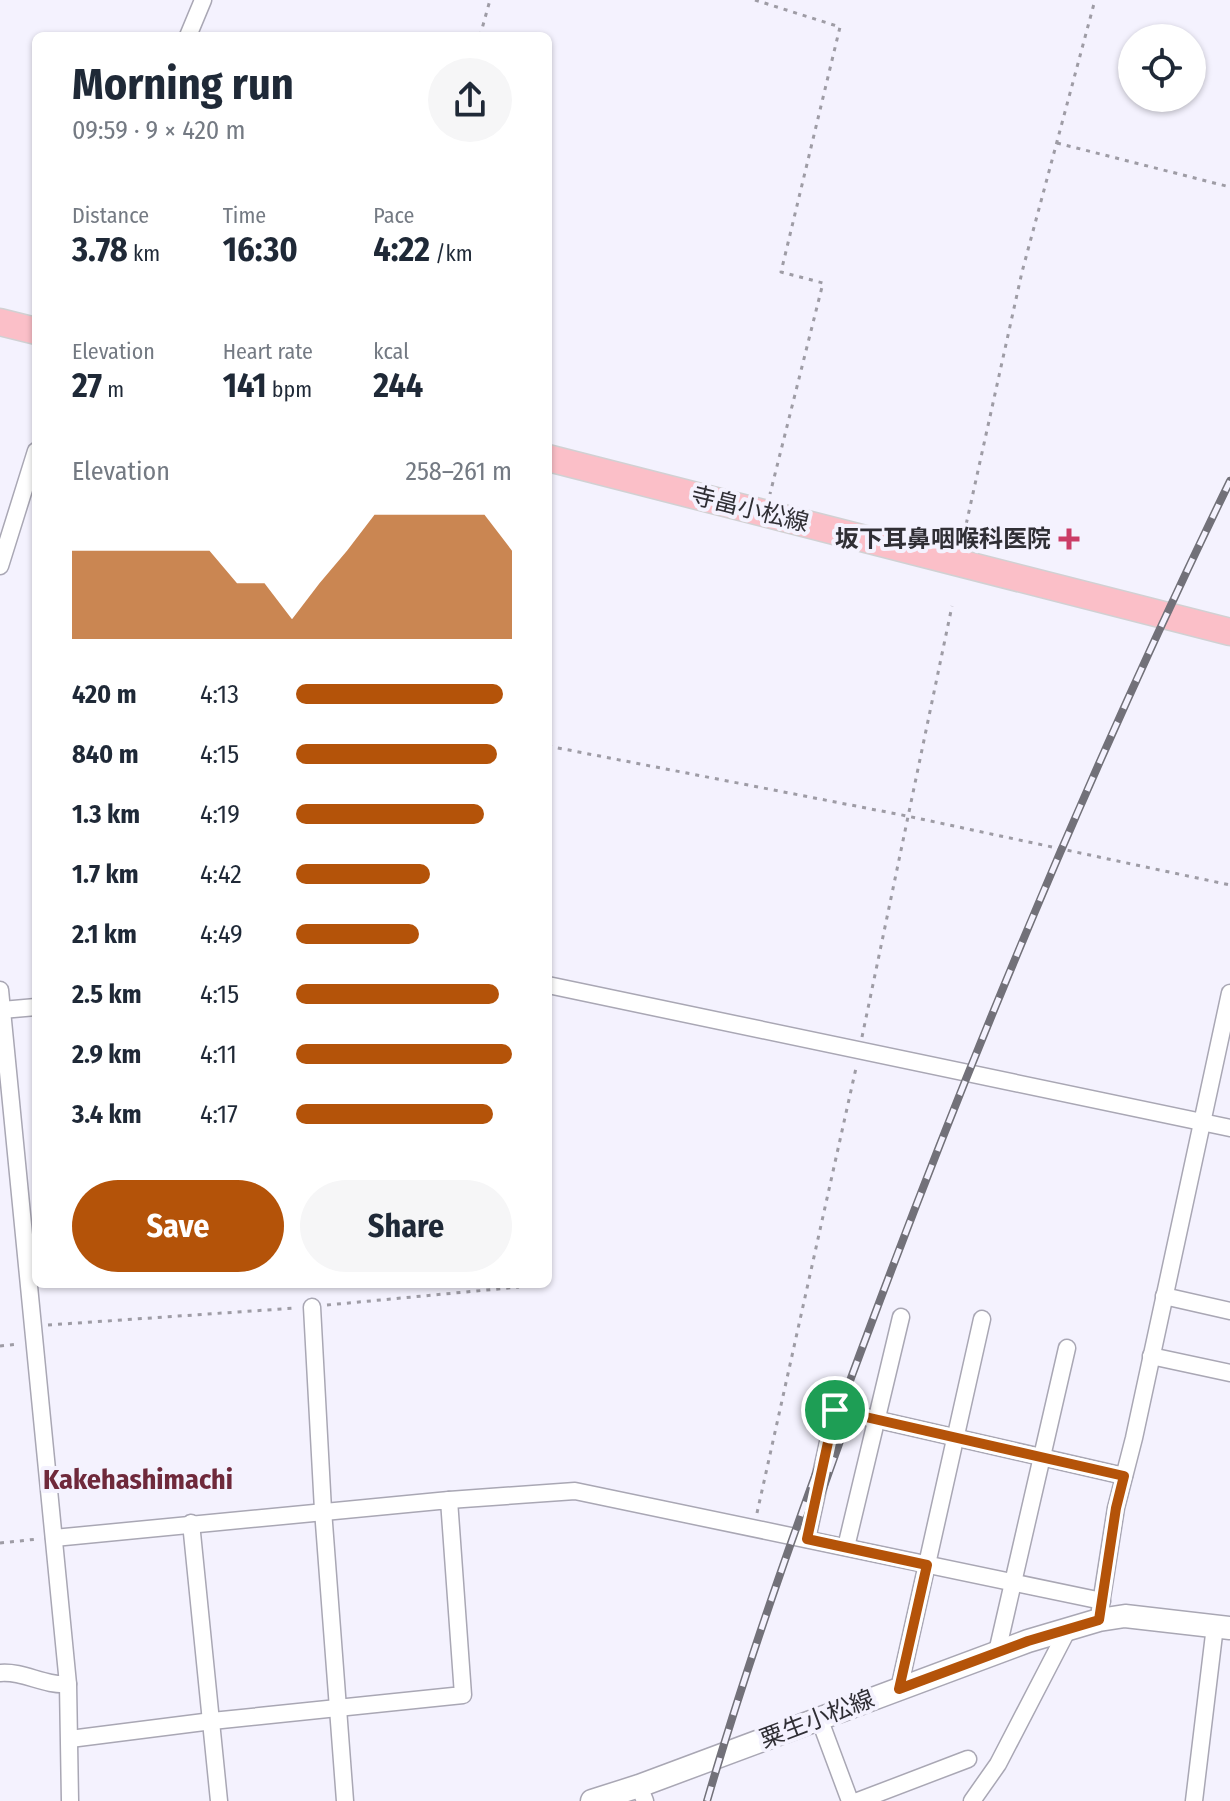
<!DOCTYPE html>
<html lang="en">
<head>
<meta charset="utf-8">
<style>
  :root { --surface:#fff; --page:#f6f6f7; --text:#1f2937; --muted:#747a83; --accent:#b45309 }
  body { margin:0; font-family:"Fira Sans Condensed","Noto Sans JP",sans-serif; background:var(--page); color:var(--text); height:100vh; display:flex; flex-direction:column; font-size:30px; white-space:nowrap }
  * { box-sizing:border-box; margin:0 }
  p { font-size:26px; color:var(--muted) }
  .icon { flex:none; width:44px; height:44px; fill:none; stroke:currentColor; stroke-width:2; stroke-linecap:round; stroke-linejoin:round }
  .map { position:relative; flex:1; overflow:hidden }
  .panel { position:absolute; left:32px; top:32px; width:520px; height:1256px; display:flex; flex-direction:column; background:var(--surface); border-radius:12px; box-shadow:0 2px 6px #0004 }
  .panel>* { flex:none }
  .buttons { position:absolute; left:1118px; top:24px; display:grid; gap:16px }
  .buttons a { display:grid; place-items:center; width:88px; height:88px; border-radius:50%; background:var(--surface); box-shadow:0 2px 6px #0004; font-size:40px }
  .pin { position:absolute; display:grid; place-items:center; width:68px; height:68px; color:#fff; margin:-34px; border:4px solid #fff; border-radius:50%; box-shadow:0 2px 8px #0007 }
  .round { display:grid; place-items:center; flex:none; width:84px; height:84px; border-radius:42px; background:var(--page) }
  .overview { display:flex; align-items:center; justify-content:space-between; height:136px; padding:0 40px }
  h1 { font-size:44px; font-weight:700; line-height:60px }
  .stats { display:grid; grid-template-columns:repeat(3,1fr); gap:12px; height:136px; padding:8px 40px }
  .stats div { display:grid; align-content:center }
  .stats b { font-size:34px; font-weight:700 }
  .stats small { font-size:22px; font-weight:400 }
  .stats p { font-size:22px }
  .chart { height:224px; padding:16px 40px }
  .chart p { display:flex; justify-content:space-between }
  .chart svg { width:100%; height:144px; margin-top:8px; fill:var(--accent); opacity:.7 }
  .action { display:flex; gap:16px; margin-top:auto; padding:16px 40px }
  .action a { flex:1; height:92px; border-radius:48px; background:var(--accent); color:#fff; font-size:32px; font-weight:700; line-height:92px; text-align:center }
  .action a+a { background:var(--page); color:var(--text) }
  ul { padding:0 40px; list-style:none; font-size:26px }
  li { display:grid; grid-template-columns:128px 96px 1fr; align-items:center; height:60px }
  li i { height:20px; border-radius:10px; background:var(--accent) }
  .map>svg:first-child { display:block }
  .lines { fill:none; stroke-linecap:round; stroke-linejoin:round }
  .street-casing { stroke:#a9a7b4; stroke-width:19 }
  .secondary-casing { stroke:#a9a7b4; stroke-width:25 }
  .primary-casing { stroke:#d1d1d3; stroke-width:29 }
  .path { stroke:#9e9ca5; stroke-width:3; stroke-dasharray:4 6; stroke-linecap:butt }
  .street { stroke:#fff; stroke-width:16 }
  .secondary { stroke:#fff; stroke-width:22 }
  .primary { stroke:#fbbfc8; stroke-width:26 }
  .rail-casing { stroke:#727179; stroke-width:8 }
  .rail { stroke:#f4f2fe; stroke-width:5; stroke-dasharray:15; stroke-linecap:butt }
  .route-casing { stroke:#fff; stroke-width:16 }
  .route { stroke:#b45309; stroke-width:10 }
  .poi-dot { fill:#cb3d67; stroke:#f4f2fe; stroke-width:3 }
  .labels { text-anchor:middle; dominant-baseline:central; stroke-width:8; stroke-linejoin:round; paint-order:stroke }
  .street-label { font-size:24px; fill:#302f35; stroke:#f4f2fe }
  .poi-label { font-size:24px; font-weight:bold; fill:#302f35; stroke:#f4f2fe; text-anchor:end }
  .quarter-label { font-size:28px; font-weight:bold; fill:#6f293b; stroke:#f4f2fe }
</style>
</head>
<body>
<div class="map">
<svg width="1230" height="1801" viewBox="0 0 1230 1801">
  <rect width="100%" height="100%" fill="#f4f2fe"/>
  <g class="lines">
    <defs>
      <g id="street">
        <path d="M188 36 203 0"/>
        <path d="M0 566 36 451"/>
        <path d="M548 985 1230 1128"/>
        <path d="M0 990 68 1684 70 1801"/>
        <path d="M2 1010 36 1007"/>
        <path d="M1164 1296 1230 1311"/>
        <path d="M312 1307 323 1510 345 1801"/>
        <path d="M1151 1356 1230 1373"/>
        <path d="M449 1500 575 1491 1102 1601"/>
        <path d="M191 1523 219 1801"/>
        <path d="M54 1538 449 1500 463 1695 212 1721 70 1739"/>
        <path d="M807 1539 835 1410 1124 1476"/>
        <path d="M846 1547 901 1317"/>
        <path d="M1100 1610 1116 1508 1134 1438 1230 993"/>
        <path d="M997 1652 1067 1348"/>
        <path d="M0 1673C25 1671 43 1686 68 1684"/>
        <path d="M899 1689 982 1319"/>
        <path d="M819 1718 850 1801"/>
        <path d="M639 1786 645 1801"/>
        <path d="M858 1801 968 1759"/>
        <path d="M972 1801 998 1764 1067 1631"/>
        <path d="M1194 1801 1215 1626"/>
      </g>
      <path id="secondary" d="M592 1801 639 1786 1028 1641 1099 1620 1125 1616 1230 1628"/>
      <g id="primary">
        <path d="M0 322 36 331"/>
        <path d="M548 458 1230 632"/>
      </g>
    </defs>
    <!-- street casing -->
    <use href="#street" class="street-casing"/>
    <!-- secondary casing -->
    <use href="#secondary" class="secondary-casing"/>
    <!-- primary casing -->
    <use href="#primary" class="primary-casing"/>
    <!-- path -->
    <g class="path">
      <path d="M755 0 840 27 781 272 823 283 770 494"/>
      <path d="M480 36 490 0"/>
      <path d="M1057 143 1230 187"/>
      <path d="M962 543 1022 272 1095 0"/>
      <path d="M548 746 907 816 1230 885"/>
      <path d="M862 1037 952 606"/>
      <path d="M327 1305 519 1287"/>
      <path d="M48 1325 296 1308"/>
      <path d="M0 1346 18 1344"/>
      <path d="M757 1513 856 1068"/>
      <path d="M0 1543 38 1539"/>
    </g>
    <!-- street -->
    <use href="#street" class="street"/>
    <!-- secondary -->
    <use href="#secondary" class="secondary"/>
    <!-- primary -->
    <use href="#primary" class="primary"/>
    <defs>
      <g id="rail">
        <path d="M809 1528 844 1430"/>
        <path d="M707 1801C753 1643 810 1488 867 1335 975 1045 1095 759 1230 481"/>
      </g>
    </defs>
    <!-- rail casing -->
    <use href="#rail" class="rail-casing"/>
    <!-- rail -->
    <use href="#rail" class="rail"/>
  </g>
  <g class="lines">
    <defs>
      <path id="route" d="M835 1410 1124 1476 1116 1508 1099 1620 1028 1641 899 1689 927 1565 807 1539Z"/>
    </defs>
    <!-- route casing -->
    <use href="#route" class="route-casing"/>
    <!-- route -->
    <use href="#route" class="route"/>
  </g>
  <!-- markers -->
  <path class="poi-dot" d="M1065 527h8v8h8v8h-8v8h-8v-8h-8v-8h8z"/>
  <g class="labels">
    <!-- street labels -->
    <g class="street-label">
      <text transform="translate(750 509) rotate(14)">寺畠小松線</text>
      <text transform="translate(817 1719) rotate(-21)">粟生小松線</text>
    </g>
    <!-- poi labels -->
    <g class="poi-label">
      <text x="1051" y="539">坂下耳鼻咽喉科医院</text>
    </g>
    <!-- quarter labels -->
    <g class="quarter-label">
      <text x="138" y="1479">Kakehashimachi</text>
    </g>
  </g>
</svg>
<div class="buttons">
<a><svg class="icon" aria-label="locate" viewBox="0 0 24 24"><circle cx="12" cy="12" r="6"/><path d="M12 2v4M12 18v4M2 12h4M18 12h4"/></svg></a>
</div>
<div class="pin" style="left:835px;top:1410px;background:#1e9e55"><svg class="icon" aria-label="arrive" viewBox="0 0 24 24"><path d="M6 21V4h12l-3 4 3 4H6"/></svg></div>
<section class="panel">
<div class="overview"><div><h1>Morning run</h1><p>09:59 · 9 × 420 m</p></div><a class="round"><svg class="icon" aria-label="share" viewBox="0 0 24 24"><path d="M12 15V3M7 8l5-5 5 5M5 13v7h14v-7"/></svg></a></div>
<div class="stats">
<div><p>Distance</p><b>3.78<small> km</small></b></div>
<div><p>Time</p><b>16:30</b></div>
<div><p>Pace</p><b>4:22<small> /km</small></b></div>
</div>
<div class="stats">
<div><p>Elevation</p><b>27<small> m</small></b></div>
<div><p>Heart rate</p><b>141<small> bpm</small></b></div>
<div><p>kcal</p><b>244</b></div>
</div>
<div class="chart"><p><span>Elevation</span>258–261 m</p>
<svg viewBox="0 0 160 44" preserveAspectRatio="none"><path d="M0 44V17L10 17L20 17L30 17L40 17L50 17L60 27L70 27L80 38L90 27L100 17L110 6L120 6L130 6L140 6L150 6L160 17V44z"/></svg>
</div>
<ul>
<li><b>420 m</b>4:13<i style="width:96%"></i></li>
<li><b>840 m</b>4:15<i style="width:93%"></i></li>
<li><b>1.3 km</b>4:19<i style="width:87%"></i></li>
<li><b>1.7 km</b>4:42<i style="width:62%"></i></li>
<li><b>2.1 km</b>4:49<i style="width:57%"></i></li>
<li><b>2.5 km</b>4:15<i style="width:94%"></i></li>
<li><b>2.9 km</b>4:11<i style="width:100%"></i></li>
<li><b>3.4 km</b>4:17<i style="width:91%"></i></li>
</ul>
<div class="action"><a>Save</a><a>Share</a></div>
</section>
</div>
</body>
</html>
